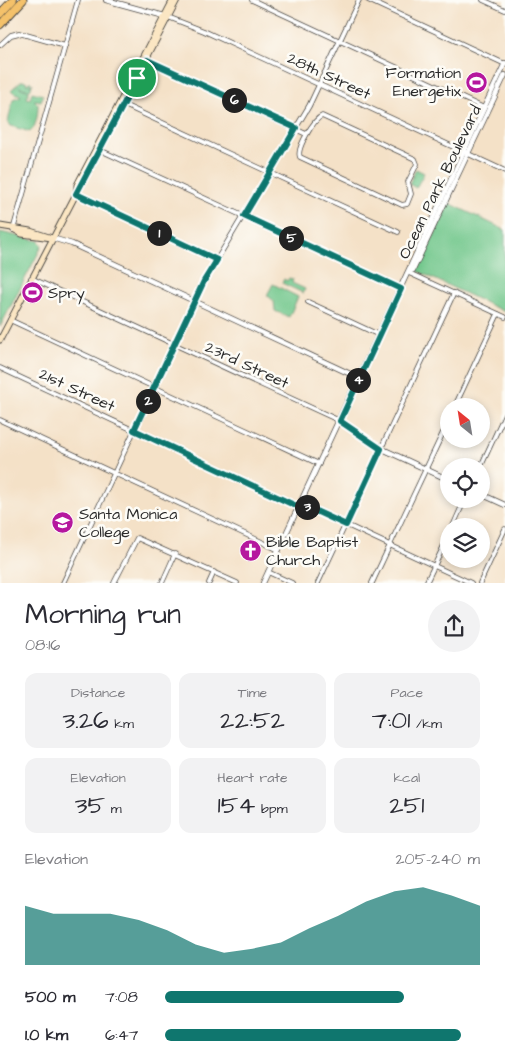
<!DOCTYPE html>
<html lang="en">
<head>
<meta charset="utf-8">
<style>
  :root { --surface:#fff; --page:#f2f2f3; --text:#2b2b33; --muted:#7c7c81; --accent:#0f766e }
  body { margin:0; font-family:"Architects Daughter",sans-serif; background:var(--page); color:var(--text); height:100vh; display:flex; flex-direction:column; font-size:19px; white-space:nowrap }
  * { box-sizing:border-box; margin:0 }
  p { font-size:16px; color:var(--muted) }
  .icon { flex:none; width:28px; height:28px; fill:none; stroke:currentColor; stroke-width:2; stroke-linecap:round; stroke-linejoin:round }
  .map { position:relative; height:583px; overflow:hidden }
  .side { display:flex; flex-direction:column; background:var(--surface); flex:1 }
  .side>* { flex:none }
  .needle { width:32px; rotate:330deg }
  .tools { position:absolute; left:440px; top:398px; display:grid; gap:10px }
  .tools a { display:grid; place-items:center; width:50px; height:50px; border-radius:50%; background:var(--surface); box-shadow:0 2px 8px #0003; font-size:25px }
  .pin { position:absolute; display:grid; place-items:center; width:42px; height:42px; color:#fff; margin:-21px; border:2px solid #fff; border-radius:50%; box-shadow:0 1px 5px #0007 }
  .km { position:absolute; width:25px; height:25px; margin:-12px; border-radius:50%; background:#222; color:#fff; font-size:14px; line-height:25px; text-align:center }
  .round { display:grid; place-items:center; flex:none; width:52px; height:52px; border-radius:26px; background:var(--page) }
  .overview { display:flex; align-items:center; justify-content:space-between; height:85px; padding:0 25px }
  h1 { font-size:28px; font-weight:600; line-height:38px }
  .metrics { display:grid; grid-template-columns:repeat(3,1fr); gap:8px; height:85px; padding:5px 25px }
  .metrics div { display:grid; align-content:center; border-radius:12px; background:var(--page); text-align:center }
  .metrics b { font-size:25px; font-weight:600 }
  .metrics small { font-size:14px; font-weight:400 }
  .metrics p { font-size:14px }
  .chart { height:140px; padding:10px 25px }
  .chart p { display:flex; justify-content:space-between }
  .chart svg { width:100%; height:90px; margin-top:5px; fill:var(--accent); opacity:.7 }
  ul { padding:0 25px; list-style:none; font-size:16px }
  li { display:grid; grid-template-columns:80px 60px 1fr; align-items:center; height:38px }
  li i { height:12px; border-radius:6px; background:var(--accent) }
  .map>svg:first-child { display:block }
  .green { fill:#72c78c; stroke:#4e795c }
  .lines { fill:none; stroke-linecap:round; stroke-linejoin:round }
  .minor-casing { stroke:#494642; stroke-width:5.5 }
  .tertiary-casing { stroke:#494642; stroke-width:6 }
  .secondary-casing { stroke:#494642; stroke-width:7 }
  .motorway-casing { stroke:#494642; stroke-width:9 }
  .minor { stroke:#fff; stroke-width:4 }
  .tertiary { stroke:#fff; stroke-width:4.5 }
  .secondary { stroke:#fbe6c3; stroke-width:5 }
  .motorway { stroke:#f4c16a; stroke-width:7 }
  .route-casing { stroke:#fff; stroke-width:10 }
  .route { stroke:#0f766e; stroke-width:6 }
  .labels { text-anchor:middle; dominant-baseline:central; stroke-width:5; stroke-linejoin:round; paint-order:stroke }
  .poi-label { font-size:16px; fill:#2b2b2b; stroke:#fdfcf7; text-anchor:start }
  .street-label { font-size:16px; fill:#2b2b2b; stroke:#fdfcf7 }
</style>
</head>
<body>
<div class="map">
<svg width="505" height="583" viewBox="0 0 505 583">
  <rect width="100%" height="100%" fill="#fdfcf7"/>
  <filter id="ink" filterUnits="userSpaceOnUse"><feTurbulence type="fractalNoise" baseFrequency=".02" numOctaves="2"/><feDisplacementMap in="SourceGraphic" scale="10" xChannelSelector="R" yChannelSelector="G"/><feConvolveMatrix kernelMatrix="1 2 1 2 8 2 1 2 1" color-interpolation-filters="sRGB"/></filter>
  <filter id="wash" filterUnits="userSpaceOnUse"><feTurbulence type="fractalNoise" baseFrequency=".0096" numOctaves="4" result="noise"/><feDisplacementMap in="SourceGraphic" scale="20" xChannelSelector="R" yChannelSelector="G"/><feGaussianBlur stdDeviation="1.12" result="paint"/><feColorMatrix in="noise" values="0 0 0 0 0 0 0 0 0 0 0 0 0 0 0 0 0 1.4 0 .05"/><feComposite in="paint" operator="in"/></filter>
  <g filter="url(#wash)">
    <rect width="100%" height="100%" fill="#f4e1c7"/>
    <!-- green -->
    <g class="green">
      <path d="M21 81H26L27 85 29 82H31L30 86 33 83 30 90 19 87 29 91 27 98 30 99 32 92 43 95 41 101 34 100 38 104C38 112 37 126 30 132L11 126 8 122 13 99 21 96 11 90Z"/>
      <path d="M416 169 424 173 416 188 409 184Z"/>
      <path d="M449 203 505 230V312L417 271Z"/>
      <path d="M0 232 39 241 42 246 0 327Z"/>
      <path d="M289 278 293 279 292 283 305 289 303 293 282 283 284 279 287 281Z"/>
      <path d="M273 284 298 297 289 317 275 311 274 301 267 295Z"/>
    </g>
  </g>
  <g filter="url(#ink)">
    <g class="lines">
      <defs>
        <g id="minor">
          <path d="M252 0 484 108"/>
          <path d="M368 0 505 64"/>
          <path d="M483 0 505 10"/>
          <path d="M168 17 204 31 505 171"/>
          <path d="M0 45 11 35 19 33 65 46"/>
          <path d="M145 59 306 134"/>
          <path d="M122 104 398 232"/>
          <path d="M322 116 415 159 417 164 408 182 411 194 407 204 402 205 300 157C296 149 314 119 322 116Z"/>
          <path d="M100 150 401 289"/>
          <path d="M76 194 217 260"/>
          <path d="M13 230 78 0"/>
          <path d="M409 273 505 317"/>
          <path d="M31 278 340 421"/>
          <path d="M308 302 379 335"/>
          <path d="M10 320 319 464"/>
          <path d="M0 368 294 505 306 506 471 583"/>
          <path d="M455 406 498 314"/>
          <path d="M0 420 279 550"/>
          <path d="M481 466 505 414"/>
          <path d="M453 526 465 499"/>
          <path d="M268 572 292 583"/>
          <path d="M63 583 204 281 309 106 359 0"/>
          <path d="M114 583 137 538 237 583"/>
          <path d="M162 583 175 554"/>
          <path d="M209 583 214 572"/>
          <path d="M318 583 454 293"/>
          <path d="M372 583 449 420"/>
          <path d="M426 583 449 535"/>
          <path d="M480 583 505 529"/>
        </g>
        <g id="tertiary">
          <path d="M106 0 168 17"/>
          <path d="M52 238 72 244 359 378"/>
          <path d="M409 271 413 270 505 75"/>
          <path d="M340 421 374 445 449 480"/>
          <path d="M481 494 505 505"/>
          <path d="M263 583 505 63"/>
        </g>
        <g id="secondary">
          <path d="M77 191V185L173 0"/>
          <path d="M0 226 30 231 52 238"/>
          <path d="M15 230 22 234 52 238"/>
          <path d="M0 340 177 0"/>
        </g>
        <g id="motorway">
          <path d="M0 14 13 0"/>
          <path d="M0 25 23 0"/>
        </g>
      </defs>
      <!-- minor casing -->
      <use href="#minor" class="minor-casing"/>
      <!-- tertiary casing -->
      <use href="#tertiary" class="tertiary-casing"/>
      <!-- secondary casing -->
      <use href="#secondary" class="secondary-casing"/>
      <!-- motorway casing -->
      <use href="#motorway" class="motorway-casing"/>
      <!-- minor -->
      <use href="#minor" class="minor"/>
      <!-- tertiary -->
      <use href="#tertiary" class="tertiary"/>
      <!-- secondary -->
      <use href="#secondary" class="secondary"/>
      <!-- motorway -->
      <use href="#motorway" class="motorway"/>
    </g>
  </g>
  <g class="lines" filter="url(#ink)">
    <defs>
      <path id="route" d="M147 60 296 128 244 216 401 289 340 421 381 449 346 525 305 506 294 505 134 430 204 281 217 260 76 194Z"/>
    </defs>
    <!-- route casing -->
    <use href="#route" class="route-casing"/>
    <!-- route -->
    <use href="#route" class="route"/>
  </g>
  <!-- icons -->
  <defs>
    <symbol id="stadium-disc" viewBox="-11 -11 22 22"><circle r="9.5" fill="#b5179e" stroke="#fdfcf7"/><path d="M0-5a6.5 5 0 1 0 0 10a6.5 5 0 1 0 0-10ZM-3.5-1.8h7v3.6h-7Z" fill="#fff"/></symbol>
    <symbol id="university-disc" viewBox="-11 -11 22 22"><circle r="9.5" fill="#b5179e" stroke="#fdfcf7"/><path d="M0-5L7-2L0 1L-7-2ZM-4 1L0 2.5L4 1V4Q0 6-4 4Z" fill="#fff"/></symbol>
    <symbol id="church-disc" viewBox="-11 -11 22 22"><circle r="9.5" fill="#b5179e" stroke="#fdfcf7"/><path d="M-1.2-6h2.4v3.5h3.3v2.4h-3.3V6h-2.4V-.1h-3.3v-2.4h3.3Z" fill="#fff"/></symbol>
  </defs>
  <g fill-rule="evenodd">
    <use href="#stadium-disc" x="464" y="70" width="25" height="25"/>
    <use href="#stadium-disc" x="20" y="280" width="25" height="25"/>
    <use href="#university-disc" x="50" y="510" width="25" height="25"/>
    <use href="#church-disc" x="238" y="538" width="25" height="25"/>
  </g>
  <g class="labels">
    <!-- poi labels -->
    <g class="poi-label">
      <text x="461" y="73" text-anchor="end">Formation<tspan x="461" dy="18">Energetix</tspan></text>
      <text x="48" y="293">Spry</text>
      <text x="79" y="514">Santa Monica<tspan x="79" dy="18">College</tspan></text>
      <text x="266" y="542">Bible Baptist<tspan x="266" dy="18">Church</tspan></text>
    </g>
    <!-- street labels -->
    <g class="street-label">
      <text transform="translate(329 76) rotate(25)">28th Street</text>
      <text transform="translate(440 182) rotate(-64)">Ocean Park Boulevard</text>
      <text transform="translate(247 365) rotate(25)">23rd Street</text>
      <text transform="translate(77 390) rotate(25)">21st Street</text>
    </g>
  </g>
</svg>
<div class="tools">
<a><svg class="needle" viewBox="-14 -14 28 28"><path d="M0-13l5 13h-10z" fill="#e53935"/><path d="M0 13l5-13h-10z" fill="#7c7c81"/></svg></a>
<a><svg class="icon" aria-label="locate" viewBox="0 0 24 24"><circle cx="12" cy="12" r="6"/><path d="M12 2v4M12 18v4M2 12h4M18 12h4"/></svg></a>
<a><svg class="icon" aria-label="layers" viewBox="0 0 24 24"><path d="M12 4l9 5-9 5-9-5zM3 14l9 5 9-5"/></svg></a>
</div>
<div class="pin" style="left:137px;top:78px;background:#1e9e55"><svg class="icon" aria-label="arrive" viewBox="0 0 24 24"><path d="M6 21V4h12l-3 4 3 4H6"/></svg></div>
<b class="km" style="left:159px;top:233px">1</b>
<b class="km" style="left:148px;top:401px">2</b>
<b class="km" style="left:307px;top:507px">3</b>
<b class="km" style="left:358px;top:380px">4</b>
<b class="km" style="left:291px;top:238px">5</b>
<b class="km" style="left:234px;top:100px">6</b>
</div>
<section class="side">
<div class="overview"><div><h1>Morning run</h1><p>08:16</p></div><a class="round"><svg class="icon" aria-label="share" viewBox="0 0 24 24"><path d="M12 15V3M7 8l5-5 5 5M5 13v7h14v-7"/></svg></a></div>
<div class="metrics">
<div><p>Distance</p><b>3.26<small> km</small></b></div>
<div><p>Time</p><b>22:52</b></div>
<div><p>Pace</p><b>7:01<small> /km</small></b></div>
</div>
<div class="metrics">
<div><p>Elevation</p><b>35<small> m</small></b></div>
<div><p>Heart rate</p><b>154<small> bpm</small></b></div>
<div><p>kcal</p><b>251</b></div>
</div>
<div class="chart"><p><span>Elevation</span>205–240 m</p>
<svg viewBox="0 0 160 44" preserveAspectRatio="none"><path d="M0 44V15L10 19L20 19L30 19L40 22L50 27L60 34L70 38L80 36L90 33L100 26L110 20L120 13L130 8L140 6L150 10L160 15V44z"/></svg>
</div>
<ul>
<li><b>500 m</b>7:08<i style="width:76%"></i></li>
<li><b>1.0 km</b>6:47<i style="width:94%"></i></li>
</ul>
</section>
</body>
</html>
